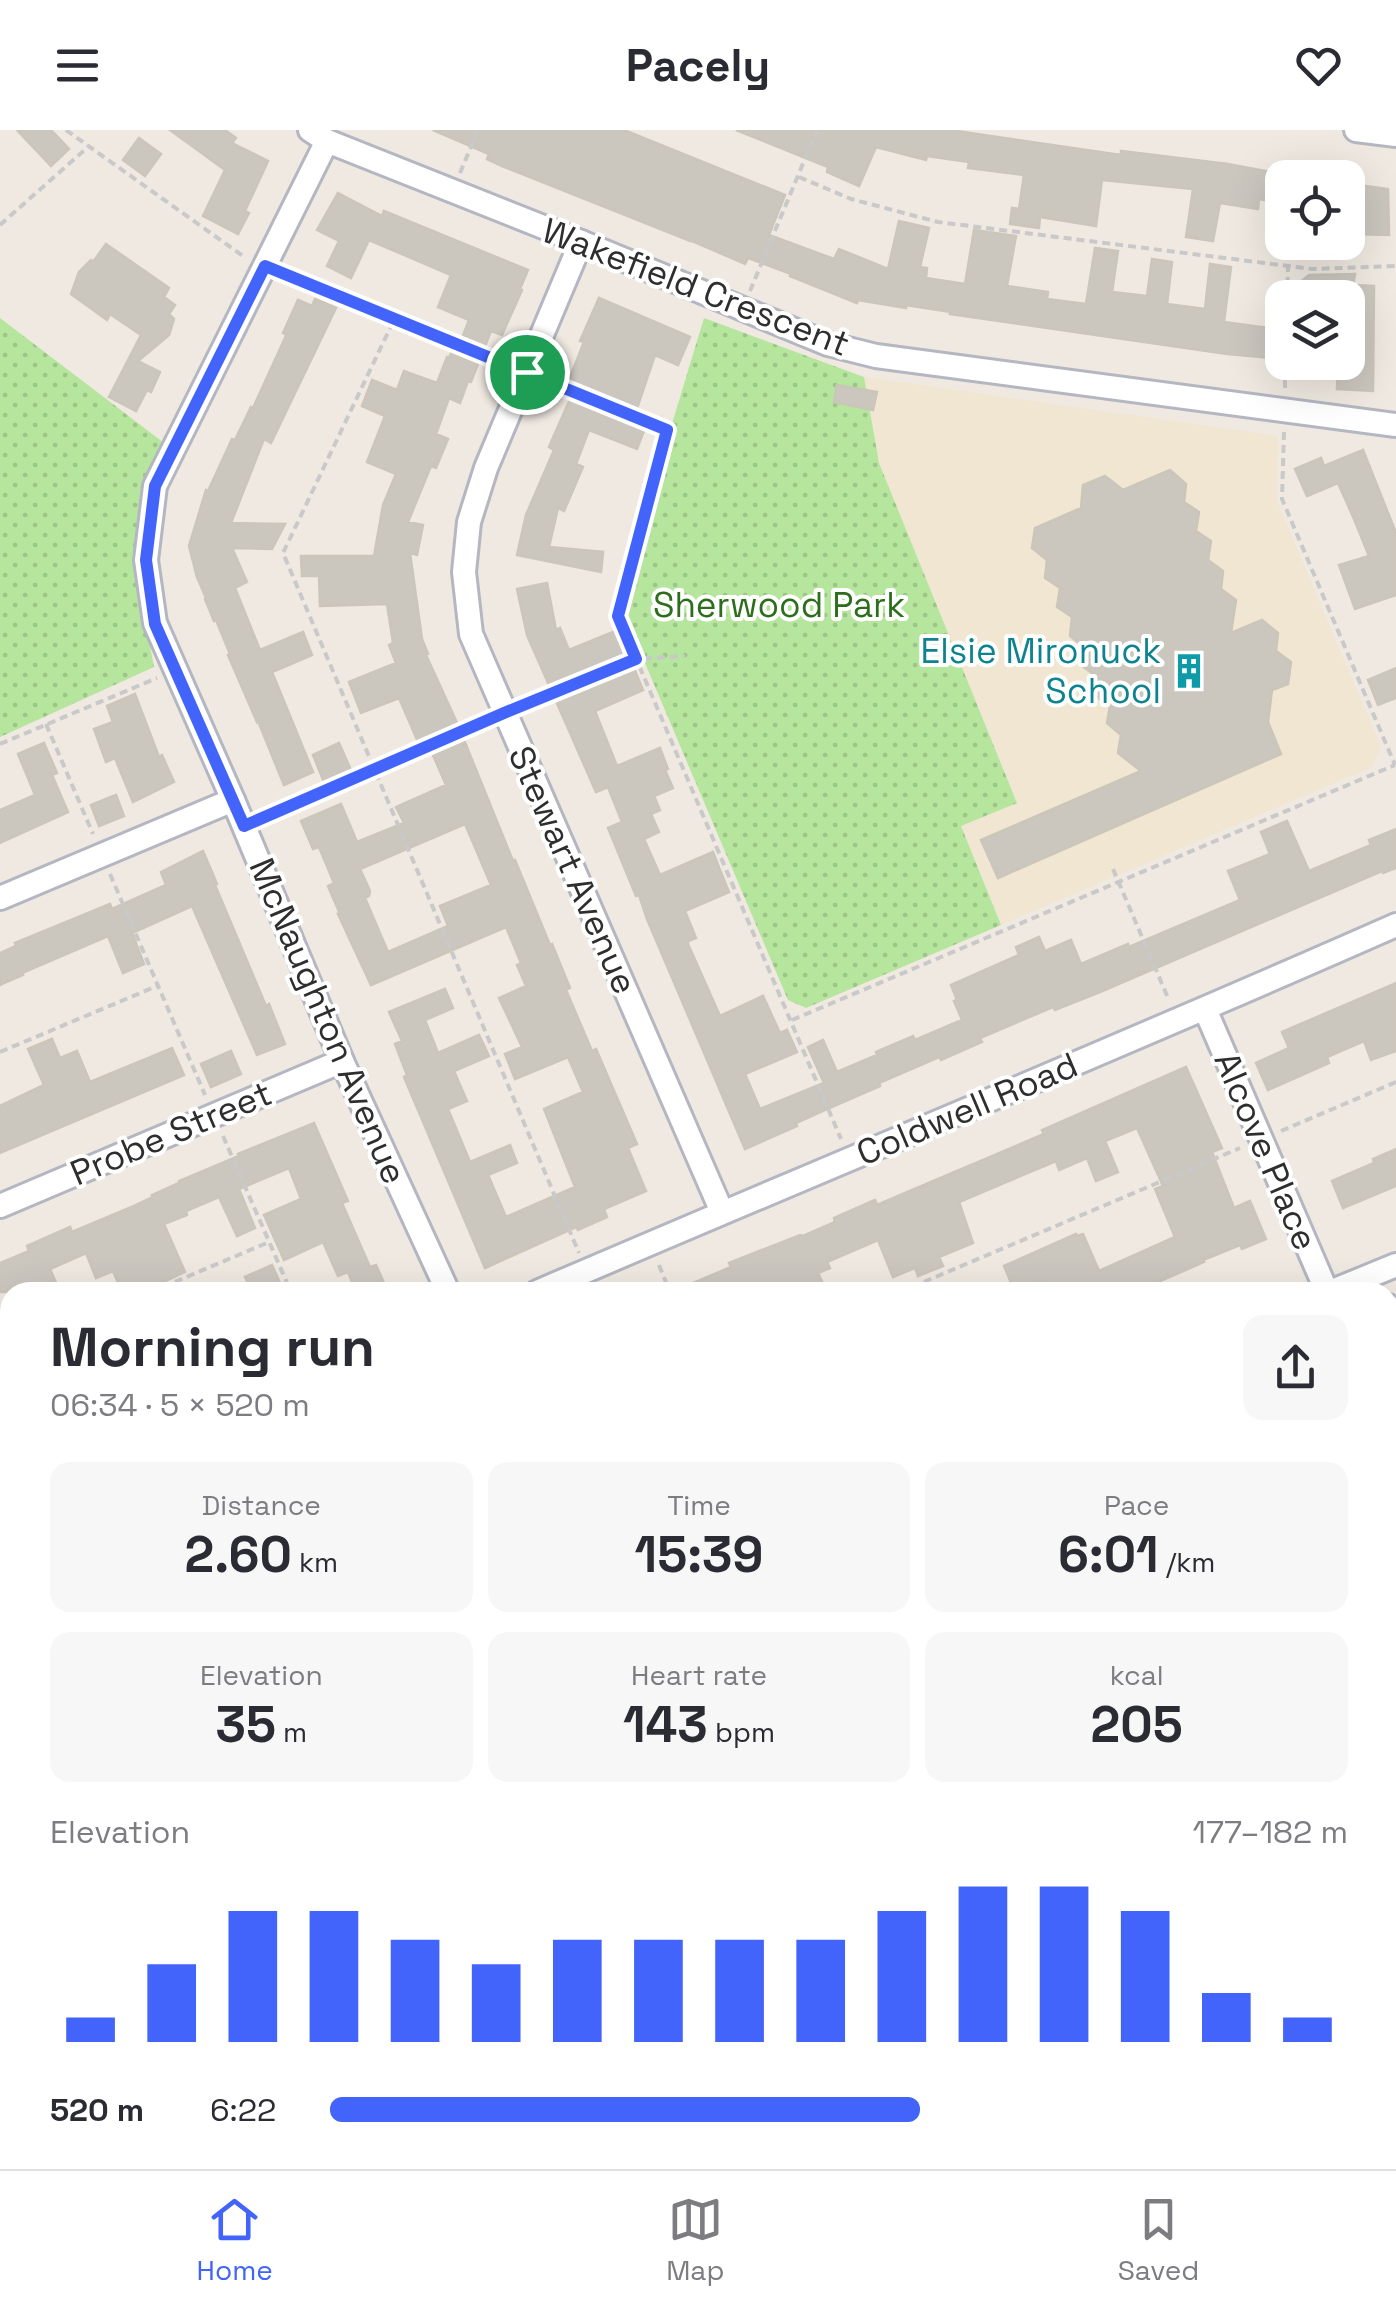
<!DOCTYPE html>
<html lang="en">
<head>
<meta charset="utf-8">
<style>
  :root { --surface:#fff; --page:#f7f7f7; --text:#2b2b33; --muted:#7c7c81; --line:#e1e1e2; --accent:#4264fb }
  body { margin:0; font-family:"Space Grotesk",sans-serif; background:var(--page); color:var(--text); height:100vh; display:flex; flex-direction:column; font-size:38px; white-space:nowrap }
  * { box-sizing:border-box; margin:0 }
  p { font-size:32px; color:var(--muted) }
  .icon { flex:none; width:55px; height:55px; fill:none; stroke:currentColor; stroke-width:2; stroke-linecap:round; stroke-linejoin:round }
  .map { position:relative; flex:1; overflow:hidden }
  .drawer { position:absolute; left:0px; top:1152px; width:1398px; height:888px; display:flex; flex-direction:column; background:var(--surface); border-radius:30px 30px 0 0; box-shadow:0 10px 40px #0002 }
  .drawer>* { flex:none }
  .tools { position:absolute; left:1265px; top:30px; display:grid; gap:20px }
  .tools a { display:grid; place-items:center; width:100px; height:100px; border-radius:20px; background:var(--surface); box-shadow:0 10px 40px #0002; font-size:50px }
  .pin { position:absolute; display:grid; place-items:center; width:85px; height:85px; color:#fff; margin:-42px; border:5px solid #fff; border-radius:50%; box-shadow:0 2px 10px #0007 }
  .round { display:grid; place-items:center; flex:none; width:105px; height:105px; border-radius:20px; background:var(--page) }
  .head { display:flex; align-items:center; justify-content:space-between; height:170px; padding:0 50px }
  h1 { font-size:55px; font-weight:800; line-height:75px }
  .metrics { display:grid; grid-template-columns:repeat(3,1fr); gap:15px; height:170px; padding:10px 50px }
  .metrics div { display:grid; align-content:center; border-radius:20px; background:var(--page); text-align:center }
  .metrics b { font-size:50px; font-weight:800 }
  .metrics small { font-size:28px; font-weight:400 }
  .metrics p { font-size:28px }
  .chart { height:280px; padding:20px 50px }
  .chart p { display:flex; justify-content:space-between }
  .chart svg { width:100%; height:180px; margin-top:10px; stroke:var(--accent); stroke-width:6 }
  ul { padding:0 50px; list-style:none; font-size:32px }
  li { display:grid; grid-template-columns:160px 120px 1fr; align-items:center; height:75px }
  li i { height:25px; border-radius:12px; background:var(--accent) }
  header { display:flex; justify-content:space-between; align-items:center; height:130px; padding:0 50px; background:var(--surface); font-size:45px; font-weight:800 }
  .menu { display:flex; justify-content:space-around; align-items:center; height:140px; border-top:2px solid var(--line); background:var(--surface); font-size:28px; color:var(--muted) }
  .menu a { display:grid; justify-items:center; gap:5px }
  .menu .active { color:var(--accent) }
  .map>svg:first-child { display:block }
  .education { fill:#f0e6d1 }
  .park { fill:url(#park-dots) }
  .building { fill:#cbc7bf; stroke:#cbc5ba; stroke-width:2.5; fill-rule:evenodd }
  .lines { fill:none; stroke-linecap:round; stroke-linejoin:round }
  .minor-casing { stroke:#b4b7c1; stroke-width:28 }
  .path { stroke:#c9c9c9; stroke-width:4; stroke-dasharray:8 5; stroke-linecap:butt }
  .minor { stroke:#fff; stroke-width:22 }
  .route-casing { stroke:#fff; stroke-width:20 }
  .route { stroke:#4264fb; stroke-width:12 }
  .labels { text-anchor:middle; dominant-baseline:central; stroke-width:8; stroke-linejoin:round; paint-order:stroke }
  .street-label { font-size:35px; fill:#2e2e2e; stroke:#fff }
  .park-label { font-size:35px; fill:#2c6e1b; stroke:#fff }
  .culture-label { font-size:35px; fill:#0d838f; stroke:#fff; text-anchor:end }
</style>
</head>
<body>
<header><svg class="icon" aria-label="menu" viewBox="0 0 24 24"><path d="M4 6h16M4 12h16M4 18h16"/></svg>Pacely<svg class="icon" aria-label="heart" viewBox="0 0 24 24"><path d="M12 20l-8-8c-3-5 5-10 8-4 3-6 11-1 8 4z"/></svg></header>
<div class="map">
<svg width="1396" height="2039" viewBox="0 0 1396 2039">
  <defs>
    <pattern id="park-dots" width="8" height="8" patternUnits="userSpaceOnUse" patternTransform="scale(2.5)"><rect width="8" height="8" fill="#b6e59e"/><path d="M2 2h.1M6 6h.1" fill="none" stroke="#9dc588" stroke-width="1.8" stroke-linecap="round"/></pattern>
  </defs>
  <rect width="100%" height="100%" fill="#efe9e1"/>
  <!-- education -->
  <path class="education" d="M864 247 1278 306 1277 371 1381 617 1372 637 1001 795 961 696 1017 672 879 333Z"/>
  <!-- park -->
  <g class="park">
    <path d="M0 188 164 313 139 373 138 453 154 537 0 607Z"/>
    <path d="M704 188 864 247 879 333 1017 673 961 696 1001 795 806 878 788 870 625 486 671 297Z"/>
  </g>
  <!-- building -->
  <g class="building">
    <path d="M17 0H51L69 19 51 36Z"/>
    <path d="M170 0H225L236 8 232 13 268 31 245 81 249 83 238 104 203 86 225 40Z"/>
    <path d="M433 0H624L785 65 769 105 834 129 839 119 888 139 899 91 929 98 920 137 927 138 926 148 965 154 974 100 1016 106 1007 156 1048 162 1047 169 1086 174 1095 118 1118 121 1112 162 1147 166 1152 129 1172 132 1167 174 1205 179 1210 134 1231 137 1224 192 1276 199 1272 228 1227 224 950 184 951 182 906 175V178L858 170 857 173 790 146 791 144 748 128 745 134 690 110V111L502 36 487 29 489 24Z"/>
    <path d="M736 0H950L1121 25V21L1228 34 1282 44V73L1259 69 1258 79 1220 73 1213 111 1186 107 1193 59 1102 50 1096 96 1040 87 1039 98 1010 94 1012 78 1019 79 1024 45 968 38 969 32 927 26 926 30 876 17 859 56 827 42 828 37Z"/>
    <path d="M139 8 161 24 145 46 123 30Z"/>
    <path d="M1358 55 1388 59 1389 105 1356 104Z"/>
    <path d="M338 63 382 86 384 81 528 140 520 159 522 160 502 205 491 201 471 252 468 251 460 273 449 268 436 304 448 309 436 338 431 336 408 392 423 395 417 425 410 423 422 509 428 524 426 525 458 595 513 731 515 730 550 815 552 814 570 858 566 860 592 921 596 919 637 1014 628 1018 646 1061 604 1079 607 1087 578 1100 576 1097 485 1138 404 947 407 945 395 914 402 911 389 882 445 859 453 878 425 890 438 923 479 905 489 926 454 941 467 971 448 979 470 1032 510 1015 517 1033 488 1045 506 1087 575 1057 544 979 583 962 568 927 515 949 505 924 522 917 499 868 526 856 517 835 521 833 506 797 371 855 338 784H340L328 756 334 753 319 717 313 719 301 691 341 674 357 712 404 693 396 677 446 655 426 609 418 612 399 568 361 583 349 552 396 533 389 515 393 513 387 474 320 476 319 446H302L301 426H374L383 375 396 344 367 332 385 286 362 276 372 250 397 260 404 241 437 253 447 227 449 228 453 219 457 221 469 190 438 177 451 145 369 110 351 148 327 136 339 111 317 100ZM465 694 491 755 440 776 448 796 388 822 365 768 369 766 370 761 360 739Z"/>
    <path d="M106 114 169 158 164 167 175 175 169 184 174 189 169 205 138 231 160 242 151 262 147 260 136 281 109 267 141 205 110 184 107 190 71 164 79 142 91 130 93 132Z"/>
    <path d="M1355 144 1353 155 1374 156 1373 261 1337 259 1338 232H1348V161L1288 162 1309 145Z"/>
    <path d="M599 168 690 207 678 235 655 225 633 290 646 296 637 319 589 300 576 334 583 337 564 381 558 378 549 417 603 422 601 442 517 425 526 385 554 320 549 317 577 253 569 250 584 212 580 211Z"/>
    <path d="M315 169 336 178 271 313 264 309 231 393 285 394 272 419 232 418 247 452 235 458 260 520 303 502 312 525 272 542 313 642 284 655 258 591 257 592 228 525 230 524 216 490 214 491 205 469 206 468 197 447 189 416 206 360 208 361 232 309 235 310 251 277 253 278 285 208 286 204 283 203 298 170 312 176Z"/>
    <path d="M837 255 877 262 873 280 834 272Z"/>
    <path d="M1363 320 1396 403V465L1355 479 1339 435 1369 426 1354 389 1338 353 1307 366 1295 339 1321 328 1324 336Z"/>
    <path d="M1170 340 1186 354 1184 372 1199 382 1196 401 1211 411 1208 430 1223 441 1221 459 1236 470 1231 503 1262 490 1278 503 1276 521 1291 532 1288 554 1272 560 1268 592 1281 624 998 748 981 710 1141 641 1118 623 1121 605 1107 593 1110 576 1094 565 1097 547 1081 535 1084 517 1070 506 1072 487 1057 477 1060 458 1045 448 1047 430 1032 418 1035 398 1081 378 1083 355 1105 346 1123 360Z"/>
    <path d="M547 453 556 500 560 498 569 520 618 500 643 560 595 581 617 636 660 618 668 639 665 640 673 658 654 666 660 680 651 684 659 702 644 709 660 745 713 722 720 740 729 762 685 781 696 808 688 811V814L720 886 763 866 780 903 787 900 797 922 745 944 760 979 824 953 808 917 823 910 837 942 877 925 876 922 913 906 915 910 962 890 954 871 957 870 951 855 1019 825 1016 817 1039 807 1045 821 1071 810 1081 834 1128 814 1129 817 1240 770 1228 741 1270 724 1261 702 1287 691 1309 741 1371 715 1369 710 1396 699V738L1383 743 1382 741 1100 862 1055 880 1053 877 980 908 982 912 941 930 939 927 879 953 880 956 818 983 796 993 797 996 745 1019 647 789 639 765 636 766 608 698 622 692 608 657 596 662 527 505 517 459Z"/>
    <path d="M1396 538V568L1378 575 1368 550Z"/>
    <path d="M135 564 159 627 162 625 174 652 133 672 115 628 106 632 94 599 113 592 107 576Z"/>
    <path d="M44 613 57 643 52 645 68 682 0 713V680L35 665 18 624Z"/>
    <path d="M339 613 351 640 324 652 313 625Z"/>
    <path d="M116 665 124 686 99 696 91 675Z"/>
    <path d="M203 721 217 754 215 755 266 876 269 874 285 914 257 925 192 776 132 803 144 834 123 843 108 806 22 843 23 845 0 855V823L16 816 15 813 110 774 112 779 166 755 161 742Z"/>
    <path d="M1396 853V921L1371 930 1364 911 1327 927 1329 933 1268 960 1256 933 1289 918 1282 902Z"/>
    <path d="M52 909 60 928 77 921 90 952 172 918 184 945 0 1023V976L44 955 28 919Z"/>
    <path d="M231 921 241 944 211 957 201 934Z"/>
    <path d="M1186 937 1222 1018 1212 1022 1234 1078 1250 1071 1266 1109 1242 1119 1240 1115 1203 1130 1204 1132 1135 1162H1047L1042 1150 1015 1162 1004 1136 1076 1104 1077 1106 1083 1104 1099 1141 1175 1107 1155 1059 1163 1056 1137 998 1105 1011 1118 1042 1096 1051 1087 1028 1059 1040 1056 1031 959 1072 973 1113 939 1127 943 1136 918 1146 915 1138 893 1147 878 1110 827 1132 830 1138 818 1143 827 1162H672L731 1137 729 1133 800 1105 803 1106 835 1092 834 1088 875 1070 877 1075 938 1049 1044 1004 1042 1000Z"/>
    <path d="M314 993 348 1071 342 1073 370 1137 376 1135 388 1162H356L348 1142 338 1146 323 1112 284 1130 264 1085 301 1069 289 1038 239 1059 255 1098 237 1106 219 1067 186 1081 187 1085 164 1094 185 1142 159 1154 134 1162H122L113 1141 96 1148 86 1123 50 1139 60 1162H0V1133L29 1121 27 1116 70 1097 72 1102 134 1076 153 1067 152 1065 179 1053V1051L239 1026 238 1024Z"/>
    <path d="M1396 1019V1056L1343 1078 1332 1051 1374 1033 1373 1029Z"/>
    <path d="M272 1135 284 1162H252L245 1147Z"/>
  </g>
  <g class="lines">
    <defs>
      <g id="minor">
        <path d="M310 0 327 11 581 112 828 214 876 226 1396 295"/>
        <path d="M1356 0 1396 5"/>
        <path d="M327 11 155 356 146 430 155 493 233 670 342 931 448 1162"/>
        <path d="M581 112 486 338 469 392 464 442 471 504 722 1082"/>
        <path d="M0 768 233 670"/>
        <path d="M1205 879 1327 1162"/>
        <path d="M0 1076 342 931"/>
        <path d="M537 1162C823 1039 1111 921 1396 795"/>
        <path d="M1330 1162 1396 1135"/>
        <path d="M1388 1176 1396 1198"/>
        <path d="M1388 1328 1396 1324"/>
        <path d="M0 1394 10 1390"/>
        <path d="M1388 1559 1396 1579"/>
        <path d="M0 1726 10 1722"/>
        <path d="M0 1927 10 1923"/>
        <path d="M318 2030 322 2039"/>
        <path d="M936 2030 939 2039"/>
        <path d="M1270 2030 1274 2039"/>
        <path d="M114 2039 135 2030"/>
        <path d="M867 2039 888 2030"/>
      </g>
    </defs>
    <!-- minor casing -->
    <use href="#minor" class="minor-casing"/>
    <!-- path -->
    <g class="path">
      <path d="M66 0 243 126"/>
      <path d="M460 43 478 0"/>
      <path d="M799 47 851 69 938 92 1312 139 1396 136"/>
      <path d="M0 95 89 16"/>
      <path d="M283 144 506 234"/>
      <path d="M750 161 817 0"/>
      <path d="M1287 168 1288 136"/>
      <path d="M393 192 283 423 579 1123"/>
      <path d="M547 251 667 300 618 486 841 1009"/>
      <path d="M1285 258V232"/>
      <path d="M1284 302 1282 369 1395 635"/>
      <path d="M523 575 636 529 685 526"/>
      <path d="M46 594 93 704"/>
      <path d="M0 614 157 548"/>
      <path d="M262 689 487 590"/>
      <path d="M1113 739 1168 868"/>
      <path d="M110 744 205 965"/>
      <path d="M792 890 1395 635"/>
      <path d="M0 922 157 856"/>
      <path d="M1281 1001 1396 952"/>
      <path d="M223 1006 291 1162"/>
      <path d="M659 1135 670 1162"/>
      <path d="M151 1162 269 1112"/>
      <path d="M900 1162 1240 1018"/>
      <path d="M0 1227 10 1223"/>
      <path d="M0 1545 10 1541"/>
    </g>
    <!-- minor -->
    <use href="#minor" class="minor"/>
  </g>
  <g class="lines">
    <defs>
      <path id="route" d="M265 136 667 300 618 486 636 529 504 583 244 696 155 494 146 430 155 356Z"/>
    </defs>
    <!-- route casing -->
    <use href="#route" class="route-casing"/>
    <!-- route -->
    <use href="#route" class="route"/>
  </g>
  <!-- icons -->
  <defs>
    <symbol id="building-bare" viewBox="-9 -9 18 18"><path d="M-4-6H4V6H1V3H-1V6H-4ZM-2.5-4.3h1.7v1.8h-1.7ZM.8-4.3h1.7v1.8H.8ZM-2.5-1h1.7V.8h-1.7ZM.8-1h1.7V.8H.8Z" fill="#0f9aa8" stroke="#fff" stroke-width="2.5" paint-order="stroke"/></symbol>
  </defs>
  <g fill-rule="evenodd">
    <use href="#building-bare" x="1164" y="516" width="50" height="50"/>
  </g>
  <g class="labels">
    <!-- street labels -->
    <g class="street-label">
      <text transform="translate(696 157) rotate(21)">Wakefield Crescent</text>
      <text transform="translate(573 740) rotate(66)">Stewart Avenue</text>
      <text transform="translate(328 891) rotate(67)">McNaughton Avenue</text>
      <text transform="translate(967 979) rotate(-23)">Coldwell Road</text>
      <text transform="translate(171 1003) rotate(-23)">Probe Street</text>
      <text transform="translate(1266 1021) rotate(67)">Alcove Place</text>
    </g>
    <!-- park labels -->
    <g class="park-label">
      <text x="779" y="475">Sherwood Park</text>
    </g>
    <!-- culture labels -->
    <g class="culture-label">
      <text x="1161" y="521">Elsie Mironuck<tspan x="1161" dy="40">School</tspan></text>
    </g>
  </g>
</svg>
<div class="tools">
<a><svg class="icon" aria-label="locate" viewBox="0 0 24 24"><circle cx="12" cy="12" r="6"/><path d="M12 2v4M12 18v4M2 12h4M18 12h4"/></svg></a>
<a><svg class="icon" aria-label="layers" viewBox="0 0 24 24"><path d="M12 4l9 5-9 5-9-5zM3 14l9 5 9-5"/></svg></a>
</div>
<div class="pin" style="left:527px;top:242px;background:#1e9e55"><svg class="icon" aria-label="arrive" viewBox="0 0 24 24"><path d="M6 21V4h12l-3 4 3 4H6"/></svg></div>
<section class="drawer">
<div class="head"><div><h1>Morning run</h1><p>06:34 · 5 × 520 m</p></div><a class="round"><svg class="icon" aria-label="share" viewBox="0 0 24 24"><path d="M12 15V3M7 8l5-5 5 5M5 13v7h14v-7"/></svg></a></div>
<div class="metrics">
<div><p>Distance</p><b>2.60<small> km</small></b></div>
<div><p>Time</p><b>15:39</b></div>
<div><p>Pace</p><b>6:01<small> /km</small></b></div>
</div>
<div class="metrics">
<div><p>Elevation</p><b>35<small> m</small></b></div>
<div><p>Heart rate</p><b>143<small> bpm</small></b></div>
<div><p>kcal</p><b>205</b></div>
</div>
<div class="chart"><p><span>Elevation</span>177–182 m</p>
<svg viewBox="0 0 160 44" preserveAspectRatio="none"><path d="M5 44V38M15 44V25M25 44V12M35 44V12M45 44V19M55 44V25M65 44V19M75 44V19M85 44V19M95 44V19M105 44V12M115 44V6M125 44V6M135 44V12M145 44V32M155 44V38"/></svg>
</div>
<ul>
<li><b>520 m</b>6:22<i style="width:58%"></i></li>
</ul>
</section>
</div>
<nav class="menu">
<a class="active"><svg class="icon" aria-label="home" viewBox="0 0 24 24"><path d="M3 11l9-7 9 7M6 9v11h12V9"/></svg>Home</a>
<a><svg class="icon" aria-label="map" viewBox="0 0 24 24"><path d="M3 6l6-2 6 2 6-2v14l-6 2-6-2-6 2zM9 4v14M15 6v14"/></svg>Map</a>
<a><svg class="icon" aria-label="saved" viewBox="0 0 24 24"><path d="M7 4h10v16l-5-4-5 4z"/></svg>Saved</a>
</nav>
</body>
</html>
